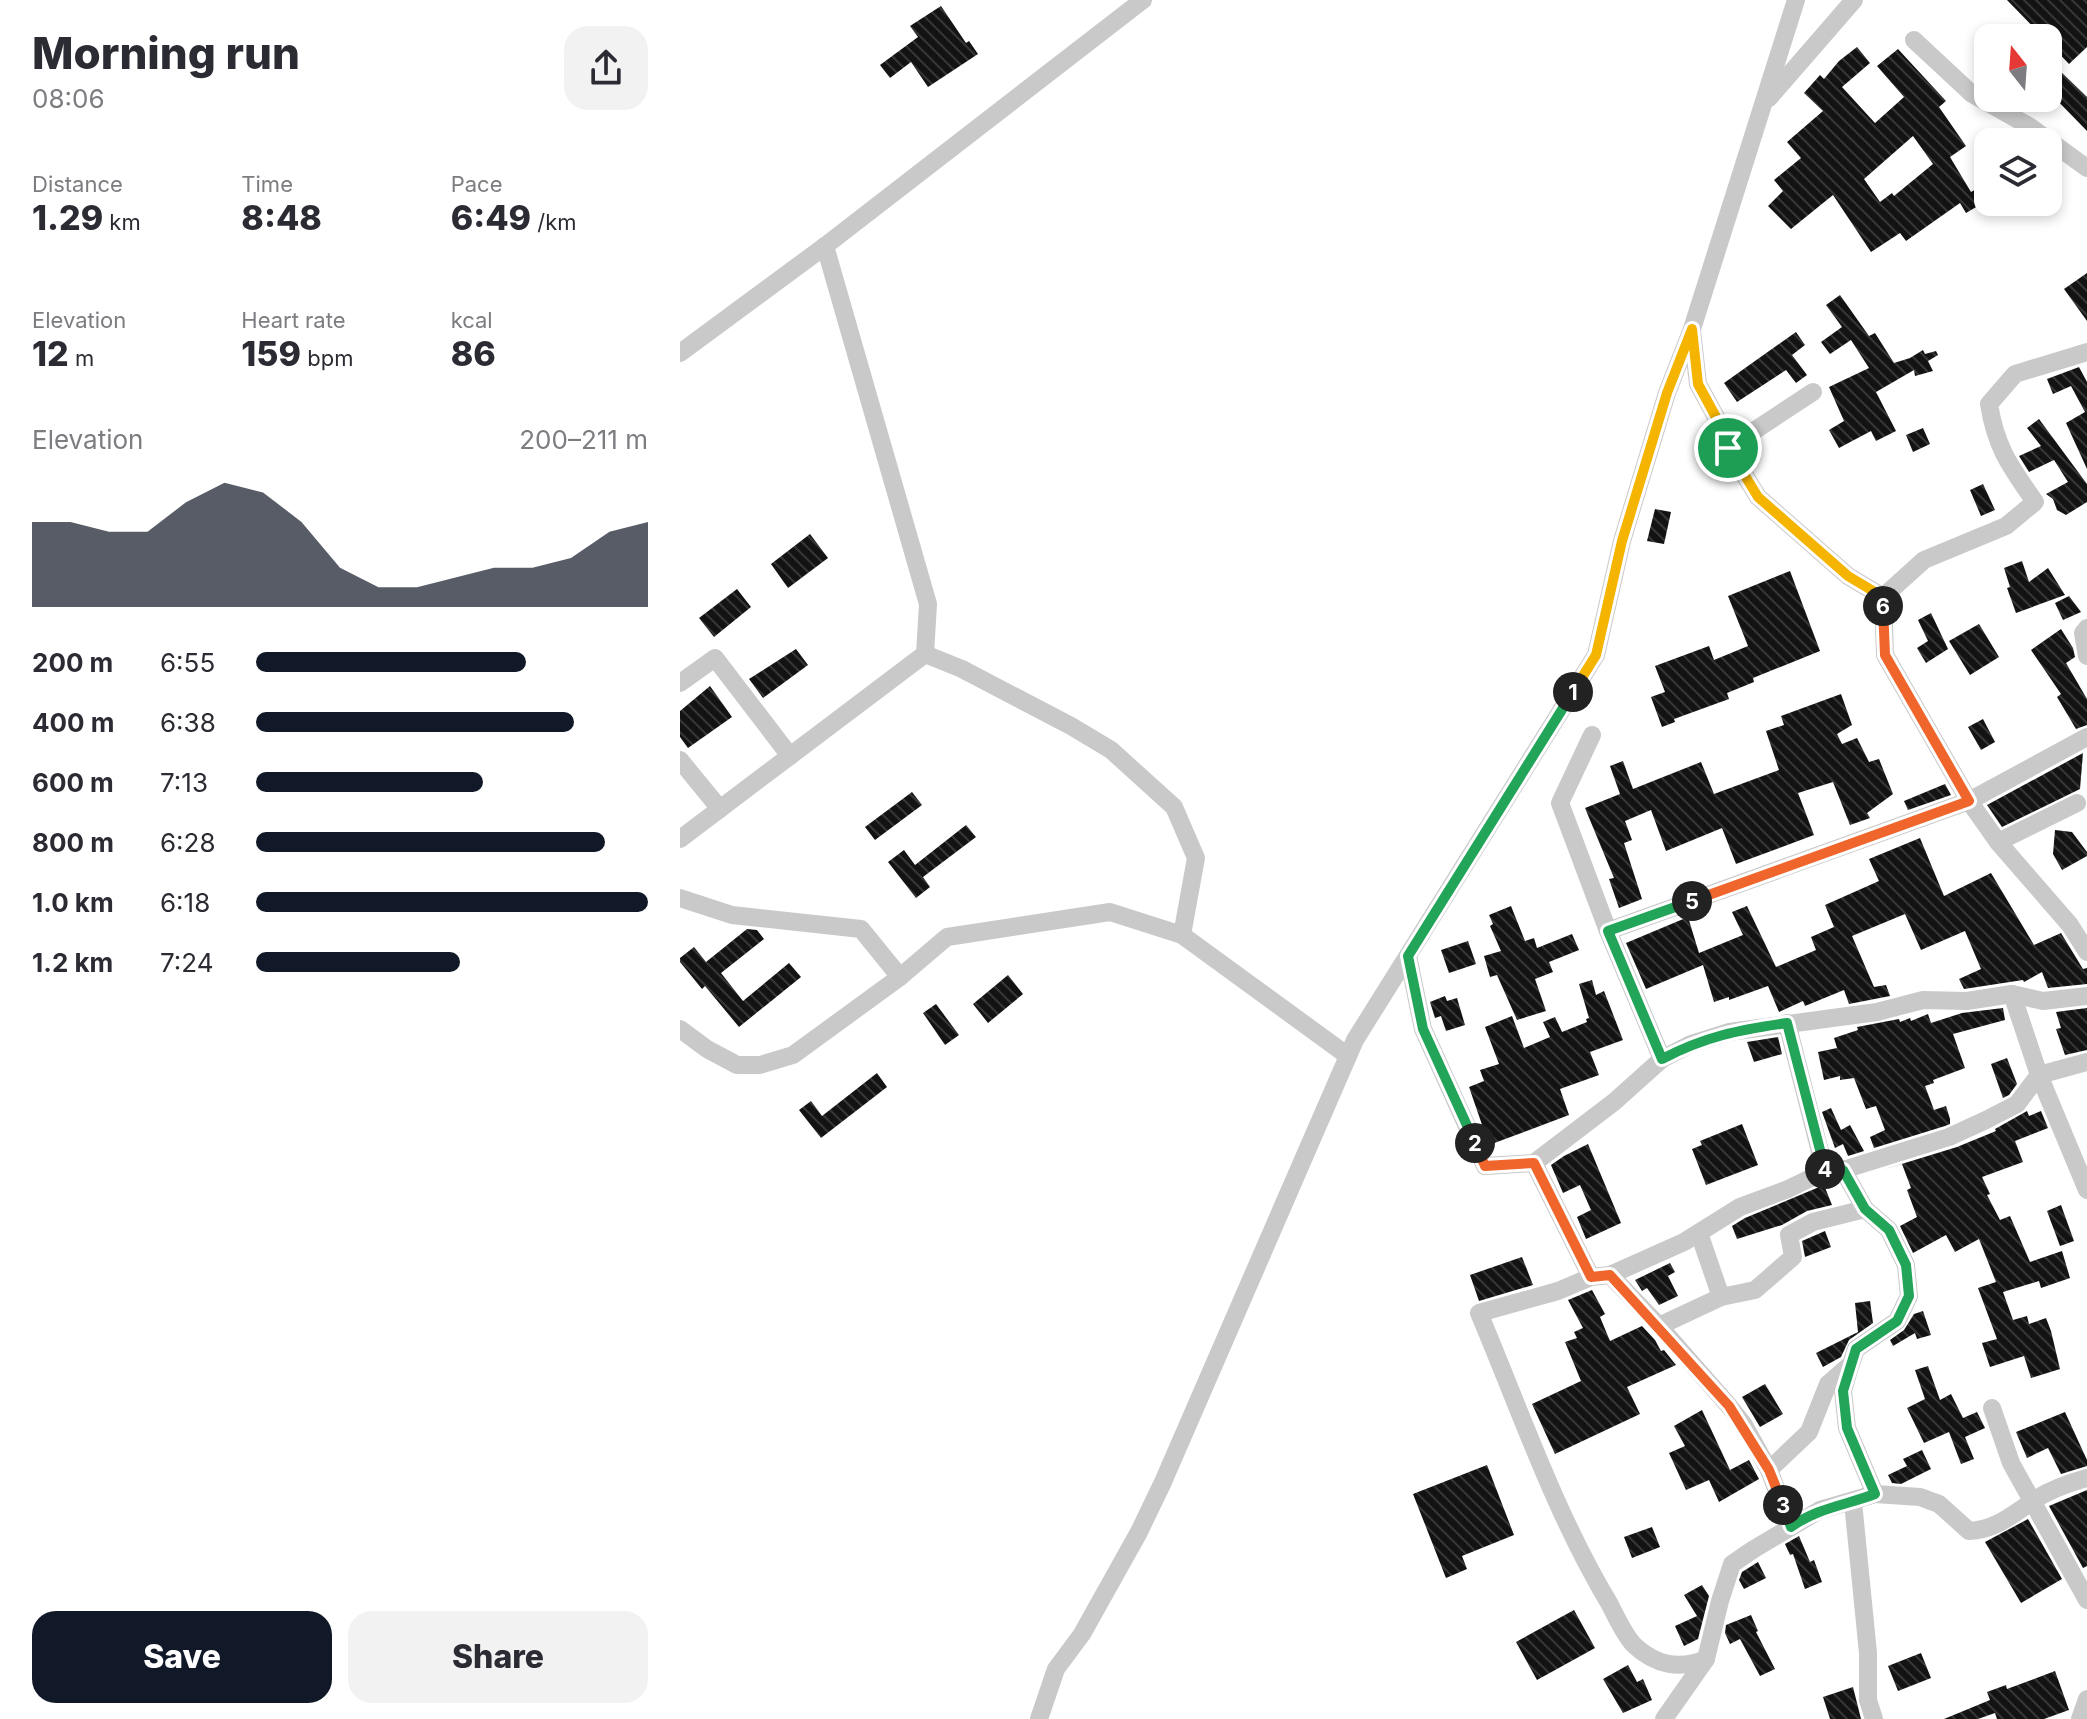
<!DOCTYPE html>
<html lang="en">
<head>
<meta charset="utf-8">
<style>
  :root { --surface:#fff; --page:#f2f2f3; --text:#2b2b33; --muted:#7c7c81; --accent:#111827 }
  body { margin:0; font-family:Inter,sans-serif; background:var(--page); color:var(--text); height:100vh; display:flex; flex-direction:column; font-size:30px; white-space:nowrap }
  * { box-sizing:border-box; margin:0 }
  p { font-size:26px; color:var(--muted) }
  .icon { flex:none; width:44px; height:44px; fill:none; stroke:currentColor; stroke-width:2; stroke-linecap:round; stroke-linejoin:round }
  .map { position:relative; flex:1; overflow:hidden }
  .panel { display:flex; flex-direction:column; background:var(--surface); width:680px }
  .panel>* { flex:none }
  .needle { width:52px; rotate:343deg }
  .fabs { position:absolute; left:1294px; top:24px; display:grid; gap:16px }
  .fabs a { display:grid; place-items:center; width:88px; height:88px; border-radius:16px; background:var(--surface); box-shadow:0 4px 12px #0003; font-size:40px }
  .pin { position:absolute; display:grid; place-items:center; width:68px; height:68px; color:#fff; margin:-34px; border:4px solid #fff; border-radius:50%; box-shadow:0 2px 8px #0007 }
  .km { position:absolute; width:40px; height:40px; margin:-20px; border-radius:50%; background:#222; color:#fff; font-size:22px; line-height:40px; text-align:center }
  .round { display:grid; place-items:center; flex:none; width:84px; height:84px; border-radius:24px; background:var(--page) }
  .summary { display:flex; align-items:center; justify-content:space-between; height:136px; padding:0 32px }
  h1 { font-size:44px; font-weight:800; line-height:60px }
  .metrics { display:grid; grid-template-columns:repeat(3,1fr); gap:12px; height:136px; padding:8px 32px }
  .metrics div { display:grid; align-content:center }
  .metrics b { font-size:34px; font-weight:800 }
  .metrics small { font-size:22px; font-weight:400 }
  .metrics p { font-size:22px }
  .chart { height:224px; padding:16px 32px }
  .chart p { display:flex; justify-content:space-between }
  .chart svg { width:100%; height:144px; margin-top:8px; fill:var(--accent); opacity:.7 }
  .cta { display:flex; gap:16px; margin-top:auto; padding:16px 32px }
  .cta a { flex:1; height:92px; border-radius:24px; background:var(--accent); color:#fff; font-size:32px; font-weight:800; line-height:92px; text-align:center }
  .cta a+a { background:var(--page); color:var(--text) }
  ul { padding:0 32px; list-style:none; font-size:26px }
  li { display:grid; grid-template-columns:128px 96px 1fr; align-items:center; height:60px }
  li i { height:20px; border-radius:10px; background:var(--accent) }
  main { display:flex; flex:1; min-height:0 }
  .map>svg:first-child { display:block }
  .building { fill:url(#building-back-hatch); fill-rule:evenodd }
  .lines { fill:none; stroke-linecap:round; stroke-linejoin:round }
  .street { stroke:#c9c9c9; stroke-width:18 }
  .split-1-casing { stroke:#fff; stroke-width:16 }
  .split-2-casing { stroke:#fff; stroke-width:16 }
  .split-3-casing { stroke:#fff; stroke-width:16 }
  .split-4-casing { stroke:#fff; stroke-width:16 }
  .split-5-casing { stroke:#fff; stroke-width:16 }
  .split-6-casing { stroke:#fff; stroke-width:16 }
  .split-7-casing { stroke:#fff; stroke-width:16 }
  .split-1 { stroke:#f5b400; stroke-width:10 }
  .split-2 { stroke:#22a559; stroke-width:10 }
  .split-3 { stroke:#f0652b; stroke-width:10 }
  .split-4 { stroke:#22a559; stroke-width:10 }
  .split-5 { stroke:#22a559; stroke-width:10 }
  .split-6 { stroke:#f0652b; stroke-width:10 }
  .split-7 { stroke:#f5b400; stroke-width:10 }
</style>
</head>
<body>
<main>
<section class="panel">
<div class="summary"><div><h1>Morning run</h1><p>08:06</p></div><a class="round"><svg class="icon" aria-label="share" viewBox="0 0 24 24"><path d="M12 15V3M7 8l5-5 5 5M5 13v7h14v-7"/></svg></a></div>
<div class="metrics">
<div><p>Distance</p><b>1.29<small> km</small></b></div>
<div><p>Time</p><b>8:48</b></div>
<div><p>Pace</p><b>6:49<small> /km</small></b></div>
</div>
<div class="metrics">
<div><p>Elevation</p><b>12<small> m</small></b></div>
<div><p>Heart rate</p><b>159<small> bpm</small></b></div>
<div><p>kcal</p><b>86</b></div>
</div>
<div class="chart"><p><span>Elevation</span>200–211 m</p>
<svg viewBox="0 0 160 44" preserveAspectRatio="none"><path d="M0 44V18L10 18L20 21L30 21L40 12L50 6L60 9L70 18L80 32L90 38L100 38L110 35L120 32L130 32L140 29L150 21L160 18V44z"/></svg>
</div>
<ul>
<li><b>200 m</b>6:55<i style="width:69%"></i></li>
<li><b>400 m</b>6:38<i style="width:81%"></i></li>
<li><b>600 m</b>7:13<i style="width:58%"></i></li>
<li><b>800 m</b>6:28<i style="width:89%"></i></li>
<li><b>1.0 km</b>6:18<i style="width:100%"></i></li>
<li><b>1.2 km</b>7:24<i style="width:52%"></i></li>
</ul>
<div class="cta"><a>Save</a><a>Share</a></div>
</section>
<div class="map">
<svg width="1407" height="1719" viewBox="0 0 1407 1719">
  <defs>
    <pattern id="building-back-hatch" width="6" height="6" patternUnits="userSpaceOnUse" patternTransform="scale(2)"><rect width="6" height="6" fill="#131313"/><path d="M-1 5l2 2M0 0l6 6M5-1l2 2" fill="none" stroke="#363636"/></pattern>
  </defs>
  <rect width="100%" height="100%" fill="#fff"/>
  <!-- building -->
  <g class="building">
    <path d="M1327 0H1407V47L1389 64 1368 42V38H1364Z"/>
    <path d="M261 6 286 43 289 41 298 54 248 87 231 62 210 78 200 65 238 37 230 26Z"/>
    <path d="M1177 47 1190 63 1162 87 1195 123 1224 97 1197 66 1218 49 1266 101 1259 107 1286 146 1270 157 1291 192 1308 182V200L1286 213 1280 203 1226 241 1220 233 1191 252 1153 195 1111 229 1088 206 1103 191 1094 180 1121 158 1107 142 1143 111 1124 93 1140 75 1144 79 1159 61ZM1233 136 1253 164 1214 196 1212 193 1200 202 1184 179Z"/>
    <path d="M1379 70 1407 97V131L1368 91V81Z"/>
    <path d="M1407 273V321L1384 289Z"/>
    <path d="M1160 295 1189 336 1195 333 1214 363 1230 358 1243 350 1245 354 1256 351 1258 355 1248 361 1253 371 1235 376 1234 370 1196 392 1216 431 1196 441 1191 431 1159 448 1149 430 1164 421 1149 387 1189 368 1171 340 1150 354 1141 342 1162 327 1146 305Z"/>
    <path d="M1116 332 1125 345 1112 355 1127 375 1116 383 1106 370 1057 402 1044 383Z"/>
    <path d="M1399 367 1407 382V469L1386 423 1405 412 1391 386 1373 394 1367 379Z"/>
    <path d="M1359 419 1407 484V502L1386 515 1377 510 1373 499 1366 494 1388 482 1374 460 1349 472 1339 456 1361 446 1347 428Z"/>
    <path d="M1243 428 1250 444 1233 452 1226 435Z"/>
    <path d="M1303 484 1315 510 1301 516 1290 490Z"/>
    <path d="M975 509 991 512 984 544 967 541Z"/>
    <path d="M130 534 148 558 108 588 91 564Z"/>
    <path d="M1342 561 1349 582 1368 568 1385 595 1336 613 1327 588 1330 587 1324 568Z"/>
    <path d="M1110 571 1140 651 1073 678 1074 682 1047 693 1049 699 994 719 995 722 982 727 971 697 985 692 975 666 1029 646 1034 660 1068 646 1048 596Z"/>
    <path d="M57 589 71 607 34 637 19 618Z"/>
    <path d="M1389 596 1401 612 1383 620 1375 603Z"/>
    <path d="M1251 613 1268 649 1246 663 1237 648 1248 641 1238 620Z"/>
    <path d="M1299 624 1319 657 1290 675 1269 641Z"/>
    <path d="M1381 629 1393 648 1395 657 1386 663 1407 699V725L1396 729 1377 697 1381 694 1351 650Z"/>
    <path d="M116 649 128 665 83 698 69 679Z"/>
    <path d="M30 686 52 717 8 748 0 737V711Z"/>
    <path d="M1161 694 1172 725 1157 734 1162 744 1177 738 1189 762 1199 759 1213 794 1187 813 1190 818 1170 825 1153 782 1118 793 1134 835 1056 864 1042 828 986 851 971 810 945 821 952 840 944 843 962 899 939 908 929 879 934 878 905 808 940 794 930 766 943 761 953 789 1021 762 1034 794 1099 770 1086 731 1104 725 1101 716Z"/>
    <path d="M1303 719 1315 742 1301 750 1288 727Z"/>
    <path d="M1403 753 1400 789 1322 827 1307 805Z"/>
    <path d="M1265 784 1271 795 1228 810 1224 801Z"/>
    <path d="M232 792 242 805 195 840 185 827Z"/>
    <path d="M286 825 296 837 243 877 250 887 236 898 208 862 224 850 235 865Z"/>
    <path d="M1375 830 1392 832 1407 852V856L1382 870 1373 854Z"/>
    <path d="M1240 838 1264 896 1311 873 1354 945 1381 933 1403 969 1407 968V984L1368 988 1362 972 1344 982 1343 980 1284 989 1279 979 1301 969 1285 931 1241 950 1225 914 1172 936 1194 987 1206 985 1210 996 1169 1004 1164 990 1125 1006 1123 1001 1099 1012 1088 986 1049 1000V997L1034 1002 1023 965 966 989 946 943 1008 917 1019 953 1063 935 1052 912 1067 906 1096 967 1136 950 1131 937 1154 927 1145 905 1199 881 1189 859Z"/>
    <path d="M831 906 845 941 854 938 857 948 892 934 899 950 869 962 873 972 855 979 866 1011 837 1020 817 975 810 977 804 956 821 951 810 926 813 924 809 915Z"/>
    <path d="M67 929 77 930 84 939 41 973 63 1001 109 963 121 977 59 1027 25 986 22 989 0 962V958L14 947 26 962Z"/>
    <path d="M788 941 796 964 769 973 761 950Z"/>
    <path d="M328 975 343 994 308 1023 293 1004Z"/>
    <path d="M912 980 916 995 924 991 943 1040 910 1052 919 1075 880 1089 889 1115 809 1145 789 1087 804 1081 800 1070 819 1064 805 1027 832 1016 844 1048 870 1037 863 1022 875 1017 882 1032 907 1022 906 1019 909 1018 899 984Z"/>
    <path d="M765 996 767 1001 777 998 785 1025 766 1031 761 1016 755 1018 750 1002Z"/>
    <path d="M256 1004 279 1035 265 1045 243 1013Z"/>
    <path d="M1323 1008 1325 1020 1273 1034 1285 1068 1253 1080 1254 1083 1245 1086 1254 1110 1266 1106 1270 1119V1124L1265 1126 1194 1148 1190 1137 1205 1130 1196 1106 1186 1109 1174 1078 1160 1080V1076L1144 1080 1138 1052 1157 1048 1154 1038 1178 1030 1177 1027 1219 1019 1220 1022 1230 1018 1231 1021 1248 1014 1251 1023 1282 1013Z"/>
    <path d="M1407 1008V1050L1385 1055 1376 1029 1381 1028 1376 1012Z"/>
    <path d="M1098 1037 1102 1054 1074 1062 1067 1042Z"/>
    <path d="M1327 1058 1337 1084 1329 1095 1323 1098 1311 1064Z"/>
    <path d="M197 1073 207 1087 141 1138 119 1110 131 1101 142 1116Z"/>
    <path d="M1151 1108 1161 1130 1170 1125 1184 1151 1168 1156 1163 1144 1155 1148 1142 1112Z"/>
    <path d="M1347 1111 1349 1116 1361 1111 1368 1128 1335 1141 1343 1162 1302 1177 1310 1194 1307 1195 1320 1220 1330 1216 1350 1262 1382 1251 1390 1278 1361 1288 1359 1281 1323 1292 1333 1320 1347 1316 1349 1324 1366 1318 1371 1331 1380 1369 1351 1378 1344 1356 1310 1367 1302 1343 1317 1339 1298 1288 1316 1282 1299 1239 1275 1252 1266 1235 1233 1253 1220 1226 1237 1217 1227 1190 1231 1188 1222 1164 1202 1170 1277 1147 1316 1131 1315 1129Z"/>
    <path d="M1062 1124 1078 1165 1026 1185 1012 1149 1022 1145 1020 1141Z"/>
    <path d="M908 1144 941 1223 906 1239 897 1217 911 1210 900 1185 883 1193 871 1165 884 1156Z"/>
    <path d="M1144 1185 1152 1205 1127 1211 1102 1225 1057 1239 1052 1226 1065 1218Z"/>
    <path d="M1381 1205 1394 1241 1380 1246 1367 1211Z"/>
    <path d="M1145 1231 1151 1247 1125 1257 1122 1241Z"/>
    <path d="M842 1257 853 1285 799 1301 790 1275Z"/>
    <path d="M990 1263 995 1272 988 1276 998 1296 979 1305 967 1288 962 1291 955 1280Z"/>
    <path d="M912 1290 925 1314 920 1317 930 1341 962 1326 975 1340 981 1351 984 1350 996 1365 947 1387 960 1414 875 1454 852 1404 901 1381 885 1342 897 1338 894 1332 903 1328 888 1300Z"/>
    <path d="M1190 1301 1193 1323 1169 1340 1161 1357 1143 1367 1136 1353 1178 1332 1175 1303Z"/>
    <path d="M1243 1311 1251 1335 1237 1339 1235 1333 1213 1346 1210 1340 1224 1330 1234 1314Z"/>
    <path d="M1248 1366 1260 1400 1271 1394 1283 1418 1297 1412 1305 1428 1285 1437 1294 1459 1281 1464 1269 1432 1244 1443 1227 1408 1245 1399 1235 1370Z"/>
    <path d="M1085 1384 1103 1414 1080 1427 1062 1397Z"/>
    <path d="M1022 1410 1050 1470 1069 1460 1079 1479 1039 1502 1029 1480 1006 1490 989 1453 1005 1446 994 1426Z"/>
    <path d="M1385 1412 1407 1460V1466L1381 1474 1368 1448 1347 1458 1336 1432Z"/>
    <path d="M1242 1450 1251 1469 1221 1484 1212 1483 1208 1475 1227 1466 1223 1459Z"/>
    <path d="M807 1465 834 1535 782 1556 787 1569 766 1578 733 1494Z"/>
    <path d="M1407 1490V1566L1403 1568 1369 1506Z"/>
    <path d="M1348 1519 1382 1579 1341 1603 1305 1542Z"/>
    <path d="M972 1527 980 1547 952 1558 944 1537Z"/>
    <path d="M1119 1536 1130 1562 1134 1560 1142 1582 1125 1589 1113 1554 1110 1555 1105 1544Z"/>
    <path d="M1078 1562 1086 1578 1064 1589 1059 1580 1062 1572Z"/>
    <path d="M1022 1585 1029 1596 1018 1639 1004 1646 995 1626 1017 1616 1004 1595Z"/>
    <path d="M894 1610 915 1648 857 1680 836 1642Z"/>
    <path d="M1071 1615 1078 1631 1076 1632 1095 1669 1080 1676 1060 1639 1050 1644 1045 1633 1046 1625Z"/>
    <path d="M1241 1653 1251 1678 1218 1691 1208 1666Z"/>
    <path d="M948 1665 957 1682 963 1679 972 1700 943 1713 923 1679Z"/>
    <path d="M1375 1671 1389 1710 1364 1719H1317L1315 1713 1298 1719H1264L1310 1700 1307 1692 1326 1685 1327 1689Z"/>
    <path d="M1173 1687 1181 1719H1150L1143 1697Z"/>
  </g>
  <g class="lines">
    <!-- street -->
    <g class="street">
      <path d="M1234 40 1292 94 1349 126 1407 168"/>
      <path d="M1089 98 1174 0"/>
      <path d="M1012 331 1018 384 1043 430 1048 448 1078 497 1168 576 1203 597"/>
      <path d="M1407 352 1335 374 1309 404C1316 448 1330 466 1355 502L1326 526 1244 560 1203 597 1205 655 1289 801 1318 842 1390 925 1407 952"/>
      <path d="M0 353 145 246 463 0"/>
      <path d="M1048 448 1133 392"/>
      <path d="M1407 628 1403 633 1407 656"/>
      <path d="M245 654 282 669 391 726 431 750 494 807 516 858 502 935 668 1056"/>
      <path d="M0 683 35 658 110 756"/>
      <path d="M912 735 880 803 928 931 982 1059"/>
      <path d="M0 760 40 809"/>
      <path d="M0 839 245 654 248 604 145 246"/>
      <path d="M1318 842 1397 803"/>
      <path d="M0 898 52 915 181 929 220 977"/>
      <path d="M928 931 1289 801 1407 737"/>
      <path d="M728 956 743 1029 805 1166 854 1163 934 1102 982 1059 1011 1044 1049 1032 1197 1012 1243 1000 1287 1001 1332 994 1363 1001 1407 996"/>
      <path d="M1332 994 1359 1075 1407 1190"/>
      <path d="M1107 1023 1145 1171"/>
      <path d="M0 1029 27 1049 57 1065H80L113 1055 220 977 267 937 430 912 502 935"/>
      <path d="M854 1163 911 1277"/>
      <path d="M1019 1233 1041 1297"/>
      <path d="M930 1275 979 1326 1049 1406 1064 1425 1089 1470 1111 1527"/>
      <path d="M979 1326 1041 1297 1075 1290 1113 1257 1109 1235 1133 1222 1185 1209"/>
      <path d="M1170 1366 1163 1391 1167 1428 1195 1494"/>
      <path d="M1312 1408 1331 1463 1407 1600"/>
      <path d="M1089 1470 1129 1432 1148 1384 1171 1364 1176 1349 1217 1321 1229 1296 1226 1265 1209 1230 1185 1209 1163 1170"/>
      <path d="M1173 1502 1188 1653V1700L1194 1719"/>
      <path d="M1026 1659C1000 1670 975 1665 954 1645 944 1635 936 1616 929 1603 875 1513 840 1410 799 1313L878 1291 911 1277 930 1275 1004 1242 1060 1207 1108 1189 1145 1171 1163 1170 1269 1137 1306 1120 1337 1104 1359 1075 1407 1062"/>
      <path d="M359 1719 376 1669 402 1634 459 1532 483 1482 675 1040 916 655 942 541 987 393 1012 329 1116 0"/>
      <path d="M984 1719 1026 1659 1040 1601 1052 1564 1074 1549 1140 1510 1195 1494 1240 1497 1259 1504 1289 1531C1315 1530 1332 1515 1353 1501 1369 1490 1389 1483 1407 1478"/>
      <path d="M1400 1719 1407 1699"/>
    </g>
  </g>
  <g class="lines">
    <defs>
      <path id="split-1" d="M893 692 916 655 942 541 987 393 1012 329 1018 384 1043 430 1048 448"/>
      <path id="split-2" d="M795 1143 743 1029 728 956 893 692"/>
      <path id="split-3" d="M795 1143 805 1166 854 1163 911 1277 930 1275 1049 1406 1089 1470 1103 1505"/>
      <path id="split-4" d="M1103 1505 1111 1527C1137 1508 1166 1505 1195 1494L1167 1428 1163 1391 1176 1349 1217 1321 1229 1296 1226 1265 1209 1230 1185 1209 1163 1170 1145 1171V1169"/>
      <path id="split-5" d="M1012 901 928 931 982 1059C1026 1036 1059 1030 1107 1023L1145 1169"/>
      <path id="split-6" d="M1012 901 1289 801 1205 655 1203 606"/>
      <path id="split-7" d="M1048 448 1078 497 1168 576 1203 597V606"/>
    </defs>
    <!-- split-1 casing -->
    <use href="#split-1" class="split-1-casing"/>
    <!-- split-2 casing -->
    <use href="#split-2" class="split-2-casing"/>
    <!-- split-3 casing -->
    <use href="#split-3" class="split-3-casing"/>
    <!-- split-4 casing -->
    <use href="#split-4" class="split-4-casing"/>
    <!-- split-5 casing -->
    <use href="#split-5" class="split-5-casing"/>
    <!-- split-6 casing -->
    <use href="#split-6" class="split-6-casing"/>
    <!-- split-7 casing -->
    <use href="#split-7" class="split-7-casing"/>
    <!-- split-1 -->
    <use href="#split-1" class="split-1"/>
    <!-- split-2 -->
    <use href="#split-2" class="split-2"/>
    <!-- split-3 -->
    <use href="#split-3" class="split-3"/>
    <!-- split-4 -->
    <use href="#split-4" class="split-4"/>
    <!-- split-5 -->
    <use href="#split-5" class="split-5"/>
    <!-- split-6 -->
    <use href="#split-6" class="split-6"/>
    <!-- split-7 -->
    <use href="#split-7" class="split-7"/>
  </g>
</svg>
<div class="fabs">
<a><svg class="needle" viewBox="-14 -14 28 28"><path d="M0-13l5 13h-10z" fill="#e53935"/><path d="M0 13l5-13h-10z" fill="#7c7c81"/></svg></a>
<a><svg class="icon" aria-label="layers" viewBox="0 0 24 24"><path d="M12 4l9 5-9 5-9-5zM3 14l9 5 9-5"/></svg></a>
</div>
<div class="pin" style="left:1048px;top:448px;background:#1e9e55"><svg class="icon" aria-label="arrive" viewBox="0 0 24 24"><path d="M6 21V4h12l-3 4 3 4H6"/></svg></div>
<b class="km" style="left:893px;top:692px">1</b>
<b class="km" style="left:795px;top:1143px">2</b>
<b class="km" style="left:1103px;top:1505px">3</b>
<b class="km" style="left:1145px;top:1169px">4</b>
<b class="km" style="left:1012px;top:901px">5</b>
<b class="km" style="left:1203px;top:606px">6</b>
</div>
</main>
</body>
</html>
